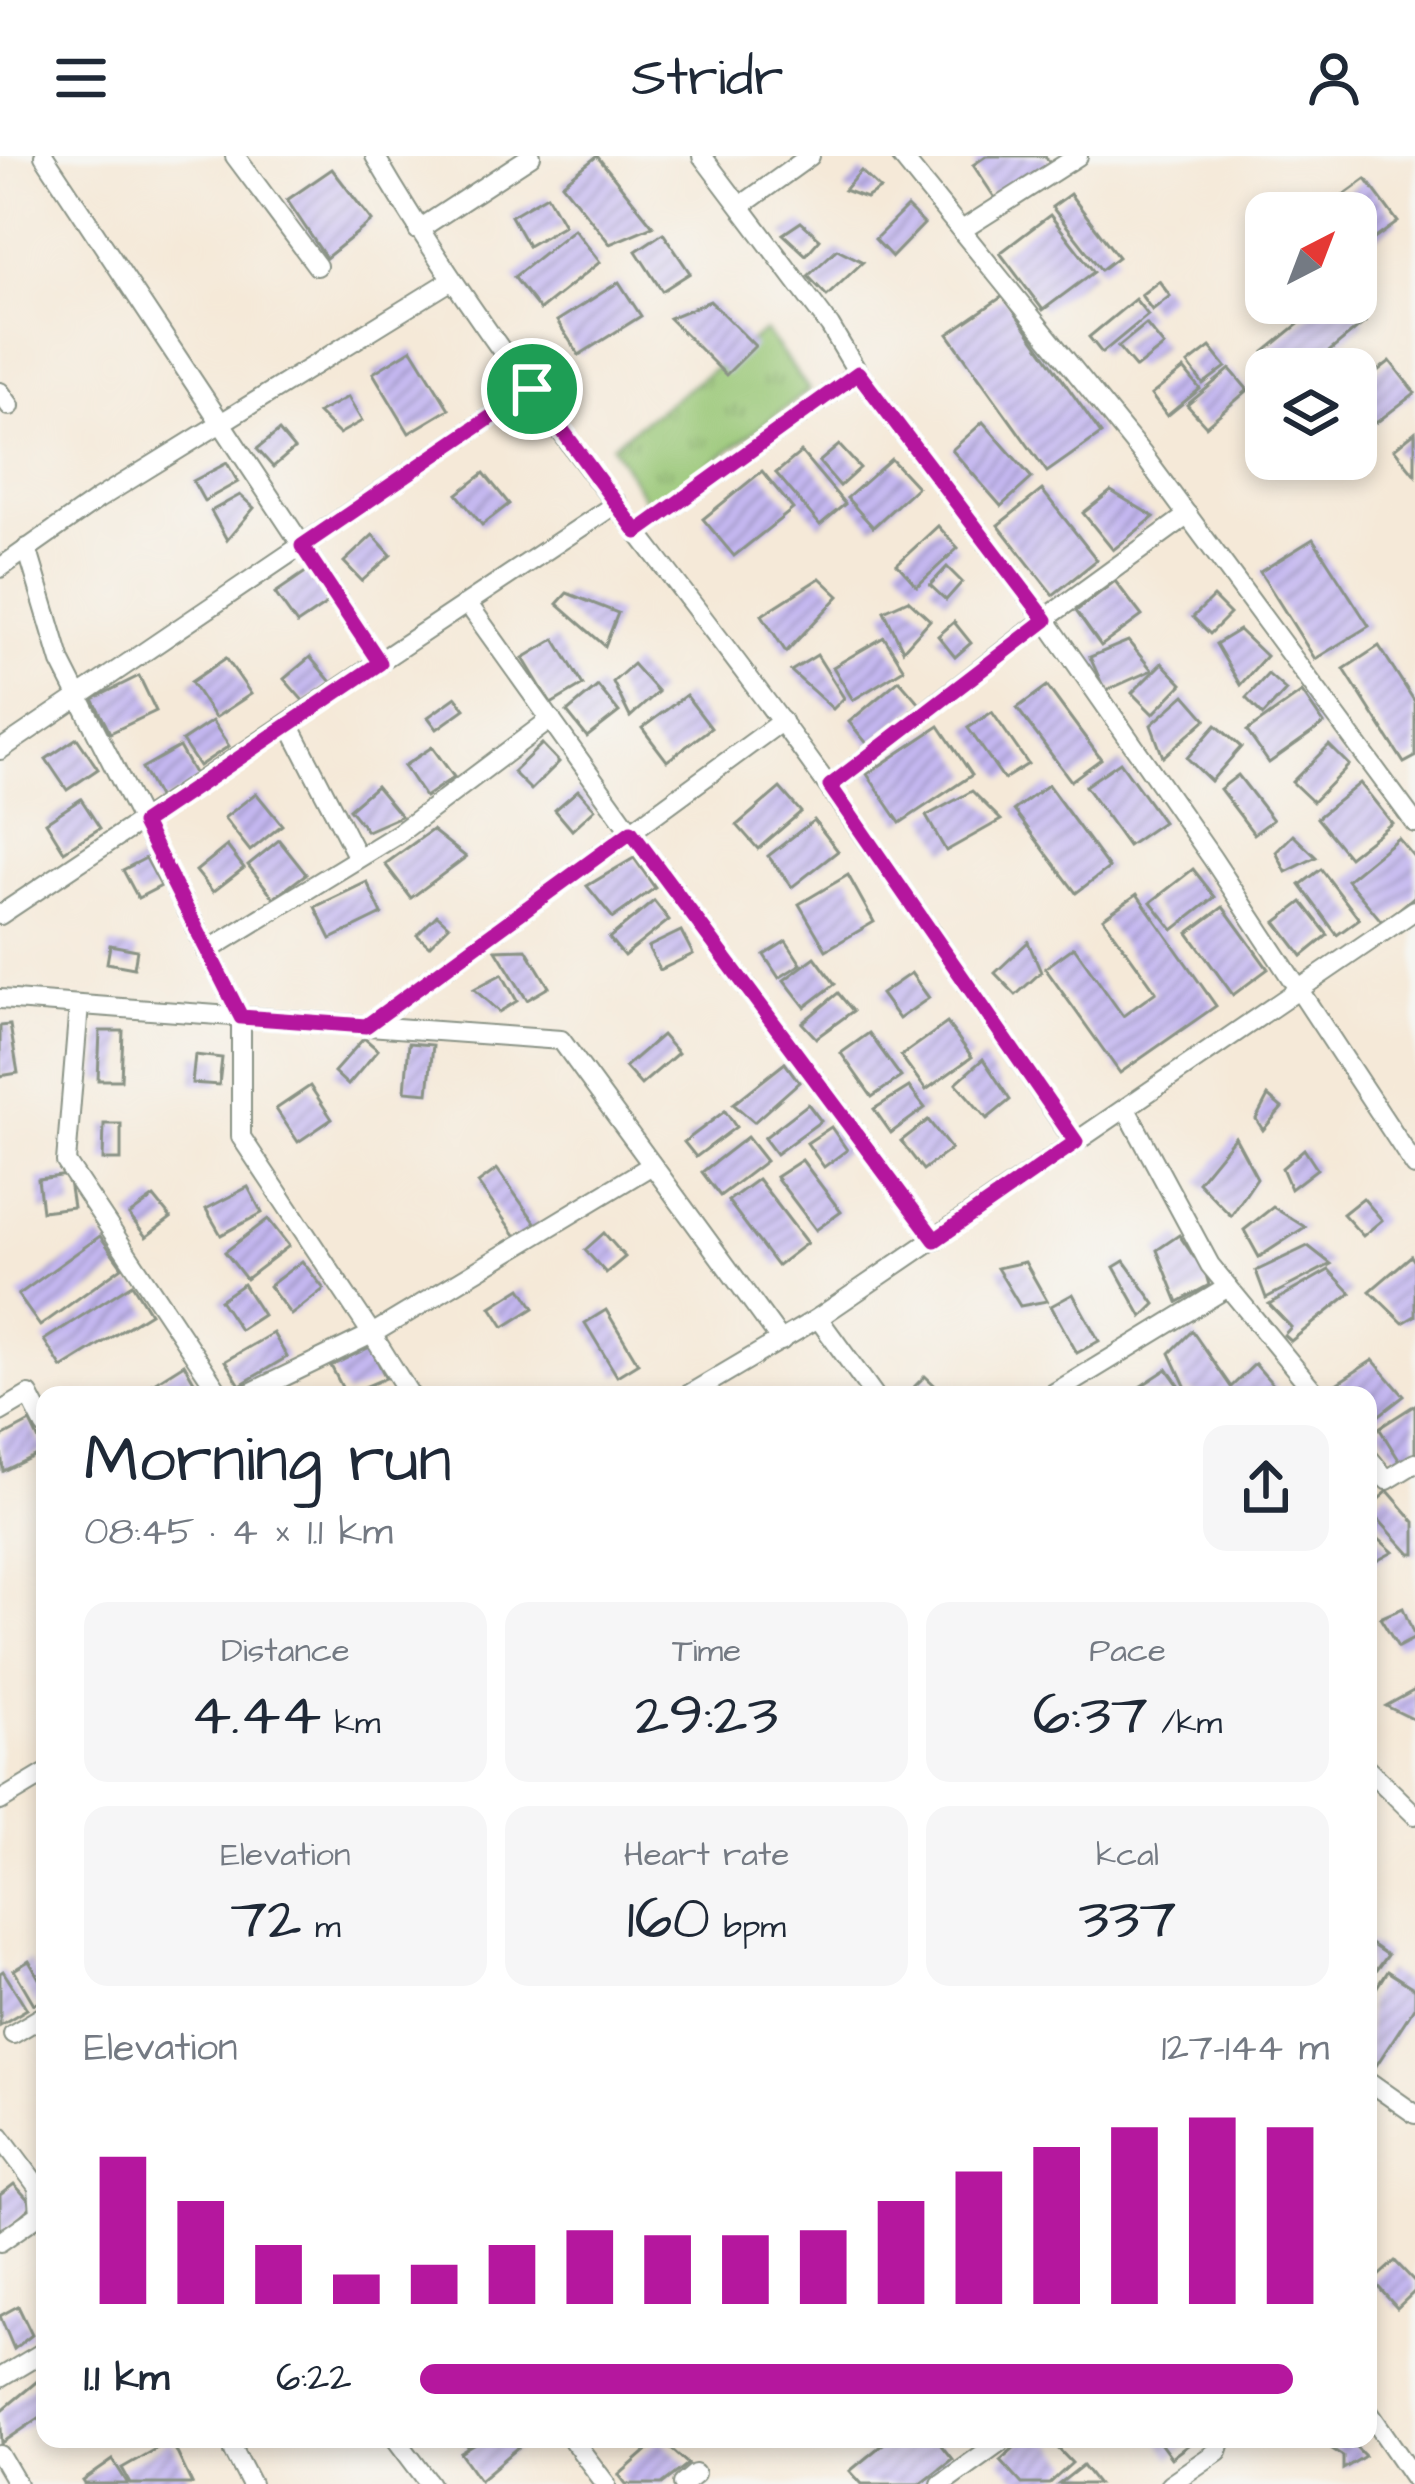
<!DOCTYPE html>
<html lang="en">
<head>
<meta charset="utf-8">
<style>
  :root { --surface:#fff; --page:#f6f6f7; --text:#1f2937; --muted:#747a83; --accent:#b5179e }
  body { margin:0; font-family:"Architects Daughter",sans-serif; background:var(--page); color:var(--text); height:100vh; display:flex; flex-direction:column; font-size:45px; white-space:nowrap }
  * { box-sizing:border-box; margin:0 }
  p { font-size:39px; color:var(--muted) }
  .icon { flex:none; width:66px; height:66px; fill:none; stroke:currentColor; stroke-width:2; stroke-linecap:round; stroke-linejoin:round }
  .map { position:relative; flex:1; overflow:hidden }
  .details { position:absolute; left:36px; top:1230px; width:1341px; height:1062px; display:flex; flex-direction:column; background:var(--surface); border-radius:24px; box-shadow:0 6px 18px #0003 }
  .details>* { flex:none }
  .needle { width:78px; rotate:42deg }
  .buttons { position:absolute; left:1245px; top:36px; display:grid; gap:24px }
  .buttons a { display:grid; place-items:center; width:132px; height:132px; border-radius:24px; background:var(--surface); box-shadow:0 6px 18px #0003; font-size:60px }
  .pin { position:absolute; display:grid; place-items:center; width:102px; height:102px; color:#fff; margin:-51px; border:6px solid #fff; border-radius:50%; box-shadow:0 3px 12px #0007 }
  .round { display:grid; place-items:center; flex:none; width:126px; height:126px; border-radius:24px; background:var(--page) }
  .summary { display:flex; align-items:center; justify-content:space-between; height:204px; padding:0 48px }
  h1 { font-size:66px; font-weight:600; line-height:90px }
  .figures { display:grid; grid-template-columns:repeat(3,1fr); gap:18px; height:204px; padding:12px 48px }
  .figures div { display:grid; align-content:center; border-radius:24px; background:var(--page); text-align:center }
  .figures b { font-size:60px; font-weight:600 }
  .figures small { font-size:33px; font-weight:400 }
  .figures p { font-size:33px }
  .chart { height:336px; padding:24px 48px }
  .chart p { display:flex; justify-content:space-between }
  .chart svg { width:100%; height:216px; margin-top:12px; stroke:var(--accent); stroke-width:6 }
  ul { padding:0 48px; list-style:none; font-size:39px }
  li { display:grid; grid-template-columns:192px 144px 1fr; align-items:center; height:90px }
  li i { height:30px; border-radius:15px; background:var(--accent) }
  header { display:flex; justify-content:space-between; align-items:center; height:156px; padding:0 48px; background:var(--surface); font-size:54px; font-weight:600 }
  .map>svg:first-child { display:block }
  .grass { fill:url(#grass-tufts); stroke:#5c8254; stroke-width:3 }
  .building { fill:url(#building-hatch) }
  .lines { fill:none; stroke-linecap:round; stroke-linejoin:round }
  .street-casing { stroke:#8a9386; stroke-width:22 }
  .street { stroke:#fff; stroke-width:18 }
  .route-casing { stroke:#fff; stroke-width:24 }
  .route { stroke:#b5179e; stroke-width:15 }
</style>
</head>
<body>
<header><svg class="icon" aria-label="menu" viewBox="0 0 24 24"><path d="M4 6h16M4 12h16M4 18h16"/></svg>Stridr<svg class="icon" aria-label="person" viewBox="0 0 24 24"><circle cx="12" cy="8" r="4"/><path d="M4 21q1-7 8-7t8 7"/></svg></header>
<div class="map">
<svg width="1415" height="2328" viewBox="0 0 1415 2328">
  <defs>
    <pattern id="grass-tufts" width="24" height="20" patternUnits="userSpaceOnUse" patternTransform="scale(3)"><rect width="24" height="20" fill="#98c674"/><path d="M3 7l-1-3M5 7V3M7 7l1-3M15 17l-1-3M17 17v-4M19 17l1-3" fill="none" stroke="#7ba260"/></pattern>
    <pattern id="building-hatch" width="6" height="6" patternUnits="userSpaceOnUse" patternTransform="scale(3)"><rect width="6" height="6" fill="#c4b7f0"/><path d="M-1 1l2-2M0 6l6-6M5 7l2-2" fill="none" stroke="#9f96c3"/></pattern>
  </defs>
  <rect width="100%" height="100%" fill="#f6f6f2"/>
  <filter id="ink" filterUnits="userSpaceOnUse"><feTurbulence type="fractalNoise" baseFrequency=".00833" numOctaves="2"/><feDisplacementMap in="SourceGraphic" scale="24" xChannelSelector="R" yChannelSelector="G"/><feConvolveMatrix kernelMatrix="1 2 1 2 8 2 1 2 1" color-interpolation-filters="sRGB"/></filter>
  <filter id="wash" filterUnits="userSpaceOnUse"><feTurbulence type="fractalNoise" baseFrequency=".004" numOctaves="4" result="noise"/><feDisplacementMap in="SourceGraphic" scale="48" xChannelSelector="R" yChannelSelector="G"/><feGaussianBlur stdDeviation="2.7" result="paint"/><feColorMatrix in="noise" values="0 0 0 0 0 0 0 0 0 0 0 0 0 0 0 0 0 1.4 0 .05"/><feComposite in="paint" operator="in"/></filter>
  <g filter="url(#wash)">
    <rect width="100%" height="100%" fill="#f5e9d8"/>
    <!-- grass -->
    <path class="grass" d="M765 175 809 234 651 353 612 289Z"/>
    <g id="blocks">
      <!-- building -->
      <g class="building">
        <path d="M597 0 653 70 610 88 562 28Z"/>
        <path d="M986 0H1045L1051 9 997 45 973 9Z"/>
        <path d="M332 13 372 65 326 102 287 44Z"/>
        <path d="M861 15 880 33 866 42 844 34Z"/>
        <path d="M1366 23 1398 66 1356 96V57H1329L1326 52Z"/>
        <path d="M1070 38 1118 101 1101 114 1052 51Z"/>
        <path d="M547 39 564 69 528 90 511 60Z"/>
        <path d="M907 51 924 68 892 101 875 83Z"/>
        <path d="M1050 59 1094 116 1043 154 1000 97Z"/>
        <path d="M801 66 820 83 806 99 783 78Z"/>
        <path d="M574 73 600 106 540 154 514 121Z"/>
        <path d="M663 77 690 117 662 135 636 95Z"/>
        <path d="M837 93 863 106 827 140 808 120Z"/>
        <path d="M1159 125 1170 140 1152 154 1141 139Z"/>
        <path d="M619 126 641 160 579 199 557 165Z"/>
        <path d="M1003 140 1101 278 1047 316 948 178Z"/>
        <path d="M1135 143 1148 159 1102 197 1089 181Z"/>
        <path d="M710 145 755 190 726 219 669 162Z"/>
        <path d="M1324 147H1350L1365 166 1308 213H1277L1264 196Z"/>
        <path d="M1146 168 1164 190 1136 212 1118 191Z"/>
        <path d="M1210 191 1226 211 1203 228 1188 208Z"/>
        <path d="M412 193 449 253 409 277 373 217Z"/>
        <path d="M1390 205 1415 237 1376 267 1356 242V232Z"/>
        <path d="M1184 213 1200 233 1167 260 1151 239Z"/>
        <path d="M1230 213 1248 234 1206 270 1187 249Z"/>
        <path d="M348 241 362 265 339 278 318 257Z"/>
        <path d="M983 266 1032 322 1001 350 952 294Z"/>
        <path d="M279 275 294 293 273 311 257 293Z"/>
        <path d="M1415 276V319L1394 293Z"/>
        <path d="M839 289 860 312 840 330 819 306Z"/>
        <path d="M801 296 845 348 820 369 776 317Z"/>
        <path d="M891 303 917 331 873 371 847 342Z"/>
        <path d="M227 307 238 326 204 345 193 325Z"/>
        <path d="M762 315 793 353 734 400 703 363Z"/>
        <path d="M484 317 509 348 482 369 457 338Z"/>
        <path d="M1042 334 1097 404 1053 439 998 369Z"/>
        <path d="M1111 335 1154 361 1113 394 1083 357Z"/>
        <path d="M240 339 254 352 227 384 211 355Z"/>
        <path d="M938 370 958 392 917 430 897 408Z"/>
        <path d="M373 379 391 399 362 425 344 406Z"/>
        <path d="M1313 383 1369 470 1315 503 1260 416Z"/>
        <path d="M947 411 962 426 946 444 930 429Z"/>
        <path d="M307 415 328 447 297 468 275 437Z"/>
        <path d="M820 422 839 440 786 496 762 459Z"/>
        <path d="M1115 425 1142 460 1101 490 1076 455Z"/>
        <path d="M567 437 618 457 605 490 557 448Z"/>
        <path d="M1213 441 1230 458 1210 478 1193 461Z"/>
        <path d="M908 444 930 464 903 494 884 455Z"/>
        <path d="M954 466 971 487 955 501 938 480Z"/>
        <path d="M1239 474 1266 500 1240 529 1216 488Z"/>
        <path d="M884 481 904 513 853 544 833 511Z"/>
        <path d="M555 483 583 529 551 548 523 502Z"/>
        <path d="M1128 485 1152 514 1105 535 1090 501Z"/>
        <path d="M1379 490 1415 546V601L1404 607 1344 513Z"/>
        <path d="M817 499 844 542 833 553 791 515Z"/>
        <path d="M310 501 331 526 305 547 284 523Z"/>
        <path d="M226 502 251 538 215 562 191 526Z"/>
        <path d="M1162 507 1182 528 1153 558 1132 537Z"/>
        <path d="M633 508 658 536 630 561 613 526Z"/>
        <path d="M1268 518 1286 534 1263 559 1246 542Z"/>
        <path d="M139 520 156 555 110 577 93 543Z"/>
        <path d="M899 524 920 548 869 590 849 566Z"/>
        <path d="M598 530 619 556 587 581 567 556Z"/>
        <path d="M1047 530 1101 603 1071 625 1017 552Z"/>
        <path d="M1302 536 1324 568 1269 607 1247 575Z"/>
        <path d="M686 539 711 572 667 605 642 572Z"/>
        <path d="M1185 539 1206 563 1163 601 1151 569Z"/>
        <path d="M456 541 465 553 437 573 428 561Z"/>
        <path d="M992 556 1028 608 1004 623 968 572Z"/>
        <path d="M212 565 229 590 199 610 182 585Z"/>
        <path d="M1216 569 1241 591 1211 625 1187 602Z"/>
        <path d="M939 570 972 619 900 667 867 618Z"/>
        <path d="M77 582 98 613 67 634 46 603Z"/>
        <path d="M542 588 559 606 531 634 513 616Z"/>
        <path d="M1329 589 1349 609 1313 646 1292 626Z"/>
        <path d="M179 591 199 626 161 647 142 612Z"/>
        <path d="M432 591 454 621 425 641 404 610Z"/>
        <path d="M1120 606 1163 666 1128 690 1085 630Z"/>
        <path d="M1238 619 1273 664 1254 678 1220 633Z"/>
        <path d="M1360 627 1392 667 1349 701 1317 662Z"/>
        <path d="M1048 629 1109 712 1076 737 1014 654Z"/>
        <path d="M376 630 401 660 367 675 349 653Z"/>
        <path d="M780 632 801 656 758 693 737 669Z"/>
        <path d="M578 634 595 653 572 674 555 654Z"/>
        <path d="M972 635 1001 664 946 695 926 660Z"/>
        <path d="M256 637 282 669 250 695 224 662Z"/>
        <path d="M81 643 100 672 64 695 46 666Z"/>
        <path d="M814 664 838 695 792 731 768 700Z"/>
        <path d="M432 674 466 701 411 742 385 708Z"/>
        <path d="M1293 679 1316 701 1286 716 1276 696Z"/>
        <path d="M1398 682 1415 702V740L1383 767 1347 724Z"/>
        <path d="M279 684 306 718 274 742 248 709Z"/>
        <path d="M227 690 244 712 213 736 196 715Z"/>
        <path d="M146 702 161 730 138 742 123 714Z"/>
        <path d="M634 702 655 732 613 762 587 730Z"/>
        <path d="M1193 713 1215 741 1173 774 1151 746Z"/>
        <path d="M1321 713 1359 763 1337 779 1300 729Z"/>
        <path d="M848 719 874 766 826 794 799 748Z"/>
        <path d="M367 726 382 758 331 783 315 751Z"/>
        <path d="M1137 738 1216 850 1120 917 1045 812 1074 791 1123 860 1156 836 1103 762Z"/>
        <path d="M654 745 669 764 624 800 609 782Z"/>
        <path d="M1302 746 1328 779 1302 800 1276 766Z"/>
        <path d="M1223 751 1268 813 1233 839 1188 777Z"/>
        <path d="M437 759 449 770 429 790 417 779Z"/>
        <path d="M681 775 693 798 660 814 648 791Z"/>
        <path d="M786 785 801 808 779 822 764 799Z"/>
        <path d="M1028 786 1041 816 1016 839 995 817Z"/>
        <path d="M110 789 137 794 134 812 107 807Z"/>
        <path d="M526 793 549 831 527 844 496 794Z"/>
        <path d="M815 801 835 828 805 851 784 824Z"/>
        <path d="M911 817 929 842 899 863 881 838Z"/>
        <path d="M502 818 517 845 499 856 474 833Z"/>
        <path d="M838 837 853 855 816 882 802 867Z"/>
        <path d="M947 867 972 901 926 934 901 900Z"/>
        <path d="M10 869 18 917 0 920V870Z"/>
        <path d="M100 875H123L121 924H98Z"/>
        <path d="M869 877 901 921 872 941 841 897Z"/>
        <path d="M662 879 678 897 641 929 625 911Z"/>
        <path d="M364 882 378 894 348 929 334 916Z"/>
        <path d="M409 887 433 889 428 937 405 935Z"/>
        <path d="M195 899 222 902 219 929 192 927Z"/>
        <path d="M983 903 1010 944 987 963 956 927Z"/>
        <path d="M785 907 799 926 754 966 733 948Z"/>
        <path d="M310 930 332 963 298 986 276 953Z"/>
        <path d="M909 931 925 952 891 977 874 953Z"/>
        <path d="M1268 940 1282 952 1263 974 1256 963Z"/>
        <path d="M808 948 821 965 776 998 764 982Z"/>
        <path d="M725 955 736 971 696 1001 684 986Z"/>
        <path d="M928 964 951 993 923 1014 901 985Z"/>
        <path d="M104 968H121V1004H103Z"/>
        <path d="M831 971 847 994 824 1011 807 987Z"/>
        <path d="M747 981 766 1005 720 1040 702 1016Z"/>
        <path d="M1235 981 1257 1022 1231 1060 1198 1026Z"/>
        <path d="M1304 993 1317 1013 1291 1033 1282 1012Z"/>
        <path d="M802 1004 841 1056 816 1074 776 1021Z"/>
        <path d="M497 1013 539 1072 520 1086 478 1027Z"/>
        <path d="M68 1019 73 1051 42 1055 38 1023Z"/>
        <path d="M758 1023 807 1087 777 1110 728 1045Z"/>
        <path d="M248 1031 262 1057 221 1079 206 1053Z"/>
        <path d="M154 1041 171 1062 146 1081 129 1059Z"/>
        <path d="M1363 1042 1382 1064 1363 1080 1343 1058Z"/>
        <path d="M1273 1051 1305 1071 1259 1101 1244 1074Z"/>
        <path d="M268 1063 289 1090 246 1123 225 1096Z"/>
        <path d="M604 1077 625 1101 606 1117 585 1094Z"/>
        <path d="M1179 1079 1194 1101H1201L1209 1129 1178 1146 1157 1094Z"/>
        <path d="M100 1080 122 1111 40 1170 18 1139Z"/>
        <path d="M1308 1090 1331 1108 1266 1142 1256 1115Z"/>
        <path d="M1411 1100 1415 1106V1160L1403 1167 1370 1135Z"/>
        <path d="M302 1105 324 1133 291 1159 269 1130Z"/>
        <path d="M1124 1105 1155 1148 1142 1161 1114 1111Z"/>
        <path d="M1025 1106 1047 1145 1020 1150 997 1112Z"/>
        <path d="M1329 1114 1351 1137 1291 1185 1284 1179 1291 1171 1269 1148Z"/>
        <path d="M132 1128 150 1157 62 1212 44 1184Z"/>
        <path d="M243 1128 263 1159 240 1174 220 1144Z"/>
        <path d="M521 1132 534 1152 504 1171 491 1151Z"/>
        <path d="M1073 1138 1099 1185 1077 1197 1051 1150Z"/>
        <path d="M606 1154 638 1207 617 1220 585 1167Z"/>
        <path d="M1192 1175 1231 1231 1255 1208 1277 1233 1270 1239H1200L1187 1234 1170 1197Z"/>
        <path d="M273 1177 287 1201 240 1229 225 1205Z"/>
        <path d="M370 1191 386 1222 346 1239 331 1210Z"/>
        <path d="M1373 1204 1404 1240 1368 1268V1239H1338L1333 1230Z"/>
        <path d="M184 1208 202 1239H161L154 1227Z"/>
        <path d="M1167 1213 1186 1239H1147L1138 1232Z"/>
        <path d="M925 1220 945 1239H906Z"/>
        <path d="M1415 1249V1297L1401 1307 1379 1272Z"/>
        <path d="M30 1266 44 1295 3 1315 0 1282Z"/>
        <path d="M1388 1335 1415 1366V1398H1410L1368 1352Z"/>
        <path d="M1368 1373 1393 1396 1373 1407 1368 1402Z"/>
        <path d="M1403 1452 1415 1482 1398 1491 1380 1462Z"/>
        <path d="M1415 1534V1564L1386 1550Z"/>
        <path d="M1368 1786 1387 1799 1368 1825Z"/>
        <path d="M29 1805 45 1833V1842L34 1848 14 1814Z"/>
        <path d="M3 1815 27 1853 0 1869V1817Z"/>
        <path d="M1387 1815 1415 1833V1850L1374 1913 1368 1909V1845Z"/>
        <path d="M14 2028 33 2049 0 2078V2039Z"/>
        <path d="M1395 2105 1415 2126V2135L1397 2152 1373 2125Z"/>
        <path d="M18 2150 32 2179 14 2193 0 2160Z"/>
        <path d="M41 2222 45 2258 2 2287 0 2256Z"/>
        <path d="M460 2283H480L469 2292 484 2283H510L519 2291 480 2324 461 2297 469 2292Z"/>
        <path d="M660 2283 688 2308 662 2328H626L619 2319Z"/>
        <path d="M889 2283H936L952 2303 920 2328H862L850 2315Z"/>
        <path d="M1024 2283H1049L1072 2307 1049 2328H1022L1000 2304Z"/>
        <path d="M1157 2283H1196L1171 2302Z"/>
        <path d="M1340 2283 1345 2289 1353 2288 1365 2300 1343 2313V2300L1326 2289Z"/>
        <path d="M171 2284 192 2328H131L122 2312Z"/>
        <path d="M113 2304 128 2328H85L83 2325Z"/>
        <path d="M1083 2309 1098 2328H1059Z"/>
      </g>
    </g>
  </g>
  <g filter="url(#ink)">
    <use href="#blocks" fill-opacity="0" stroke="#8a9386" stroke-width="3"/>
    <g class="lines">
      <defs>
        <g id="street">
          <path d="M44 0 380 507"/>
          <path d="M235 0 317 110"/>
          <path d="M375 0C483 186 622 353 751 525 864 675 969 831 1075 986"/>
          <path d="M702 0 830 170 858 217 1045 463 1212 702 1415 1010"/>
          <path d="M901 0 1143 299 1415 667"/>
          <path d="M742 49 810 0"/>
          <path d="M418 74 531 0"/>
          <path d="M962 74 1078 0"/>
          <path d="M0 236 10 250"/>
          <path d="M637 376 858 217"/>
          <path d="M27 392 61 506 241 861V981L372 1178 246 1239"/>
          <path d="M0 412 98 343 452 124"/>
          <path d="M468 448 631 676 935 1084"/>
          <path d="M289 568 358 702"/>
          <path d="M0 594 532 233"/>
          <path d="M830 630 1045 463 1188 359"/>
          <path d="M0 759 617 347"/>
          <path d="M207 795 398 678 551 563"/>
          <path d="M0 843 561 884 781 1185"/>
          <path d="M79 849 66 1006 221 1239"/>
          <path d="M366 870 782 565"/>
          <path d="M1126 953 1210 1109 1317 1239"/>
          <path d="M818 1162 874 1239"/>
          <path d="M410 1239 372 1178 652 1009"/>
          <path d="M688 1239 818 1162 1415 754"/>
          <path d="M1051 1239 1228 1131"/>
          <path d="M0 1256 29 1239 45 1270"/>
          <path d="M1368 1301 1387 1324 1415 1307"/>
          <path d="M1368 1613 1415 1659"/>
          <path d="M0 1645 45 1618"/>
          <path d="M13 1878 45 1859"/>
          <path d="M1368 1925 1415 1958"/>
          <path d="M0 1980 38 2031 40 2058 0 2086"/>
          <path d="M0 2222 45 2195"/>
          <path d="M1368 2255 1415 2323"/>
          <path d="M236 2283 234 2295 251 2328"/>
          <path d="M396 2283 430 2328"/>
          <path d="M572 2283 606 2328"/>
          <path d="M0 2299 17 2328"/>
          <path d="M683 2328 695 2318"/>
          <path d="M941 2328 1004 2283"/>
          <path d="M1170 2328 1218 2295 1222 2283"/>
        </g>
      </defs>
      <!-- street casing -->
      <use href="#street" class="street-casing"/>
      <!-- street -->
      <use href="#street" class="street"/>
    </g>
  </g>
  <g class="lines" filter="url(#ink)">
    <defs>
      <path id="route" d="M858 217 1046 464 830 630 1076 986 935 1084 631 676 366 870 241 861 143 667 380 507 302 390 532 233 637 376Z"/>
    </defs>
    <!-- route casing -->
    <use href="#route" class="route-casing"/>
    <!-- route -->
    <use href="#route" class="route"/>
  </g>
</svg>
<div class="buttons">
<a><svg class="needle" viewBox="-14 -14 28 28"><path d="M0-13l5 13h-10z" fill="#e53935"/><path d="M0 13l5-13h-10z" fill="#747a83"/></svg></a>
<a><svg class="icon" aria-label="layers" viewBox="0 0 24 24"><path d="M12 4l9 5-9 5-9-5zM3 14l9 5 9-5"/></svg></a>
</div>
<div class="pin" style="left:532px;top:233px;background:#1e9e55"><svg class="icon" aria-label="arrive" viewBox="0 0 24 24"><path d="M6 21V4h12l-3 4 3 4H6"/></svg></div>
<section class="details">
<div class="summary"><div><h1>Morning run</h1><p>08:45 · 4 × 1.1 km</p></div><a class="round"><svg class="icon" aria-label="share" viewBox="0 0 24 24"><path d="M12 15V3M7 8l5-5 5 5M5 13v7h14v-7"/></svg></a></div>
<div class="figures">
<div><p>Distance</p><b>4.44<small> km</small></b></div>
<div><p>Time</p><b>29:23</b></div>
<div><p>Pace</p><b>6:37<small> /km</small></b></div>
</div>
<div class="figures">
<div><p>Elevation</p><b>72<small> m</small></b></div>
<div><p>Heart rate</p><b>160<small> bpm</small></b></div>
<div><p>kcal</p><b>337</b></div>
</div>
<div class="chart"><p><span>Elevation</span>127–144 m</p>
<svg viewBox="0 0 160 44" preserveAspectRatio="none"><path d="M5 44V14M15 44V23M25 44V32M35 44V38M45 44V36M55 44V32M65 44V29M75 44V30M85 44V30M95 44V29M105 44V23M115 44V17M125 44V12M135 44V8M145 44V6M155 44V8"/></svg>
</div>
<ul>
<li><b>1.1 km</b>6:22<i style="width:96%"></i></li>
</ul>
</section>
</div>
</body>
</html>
